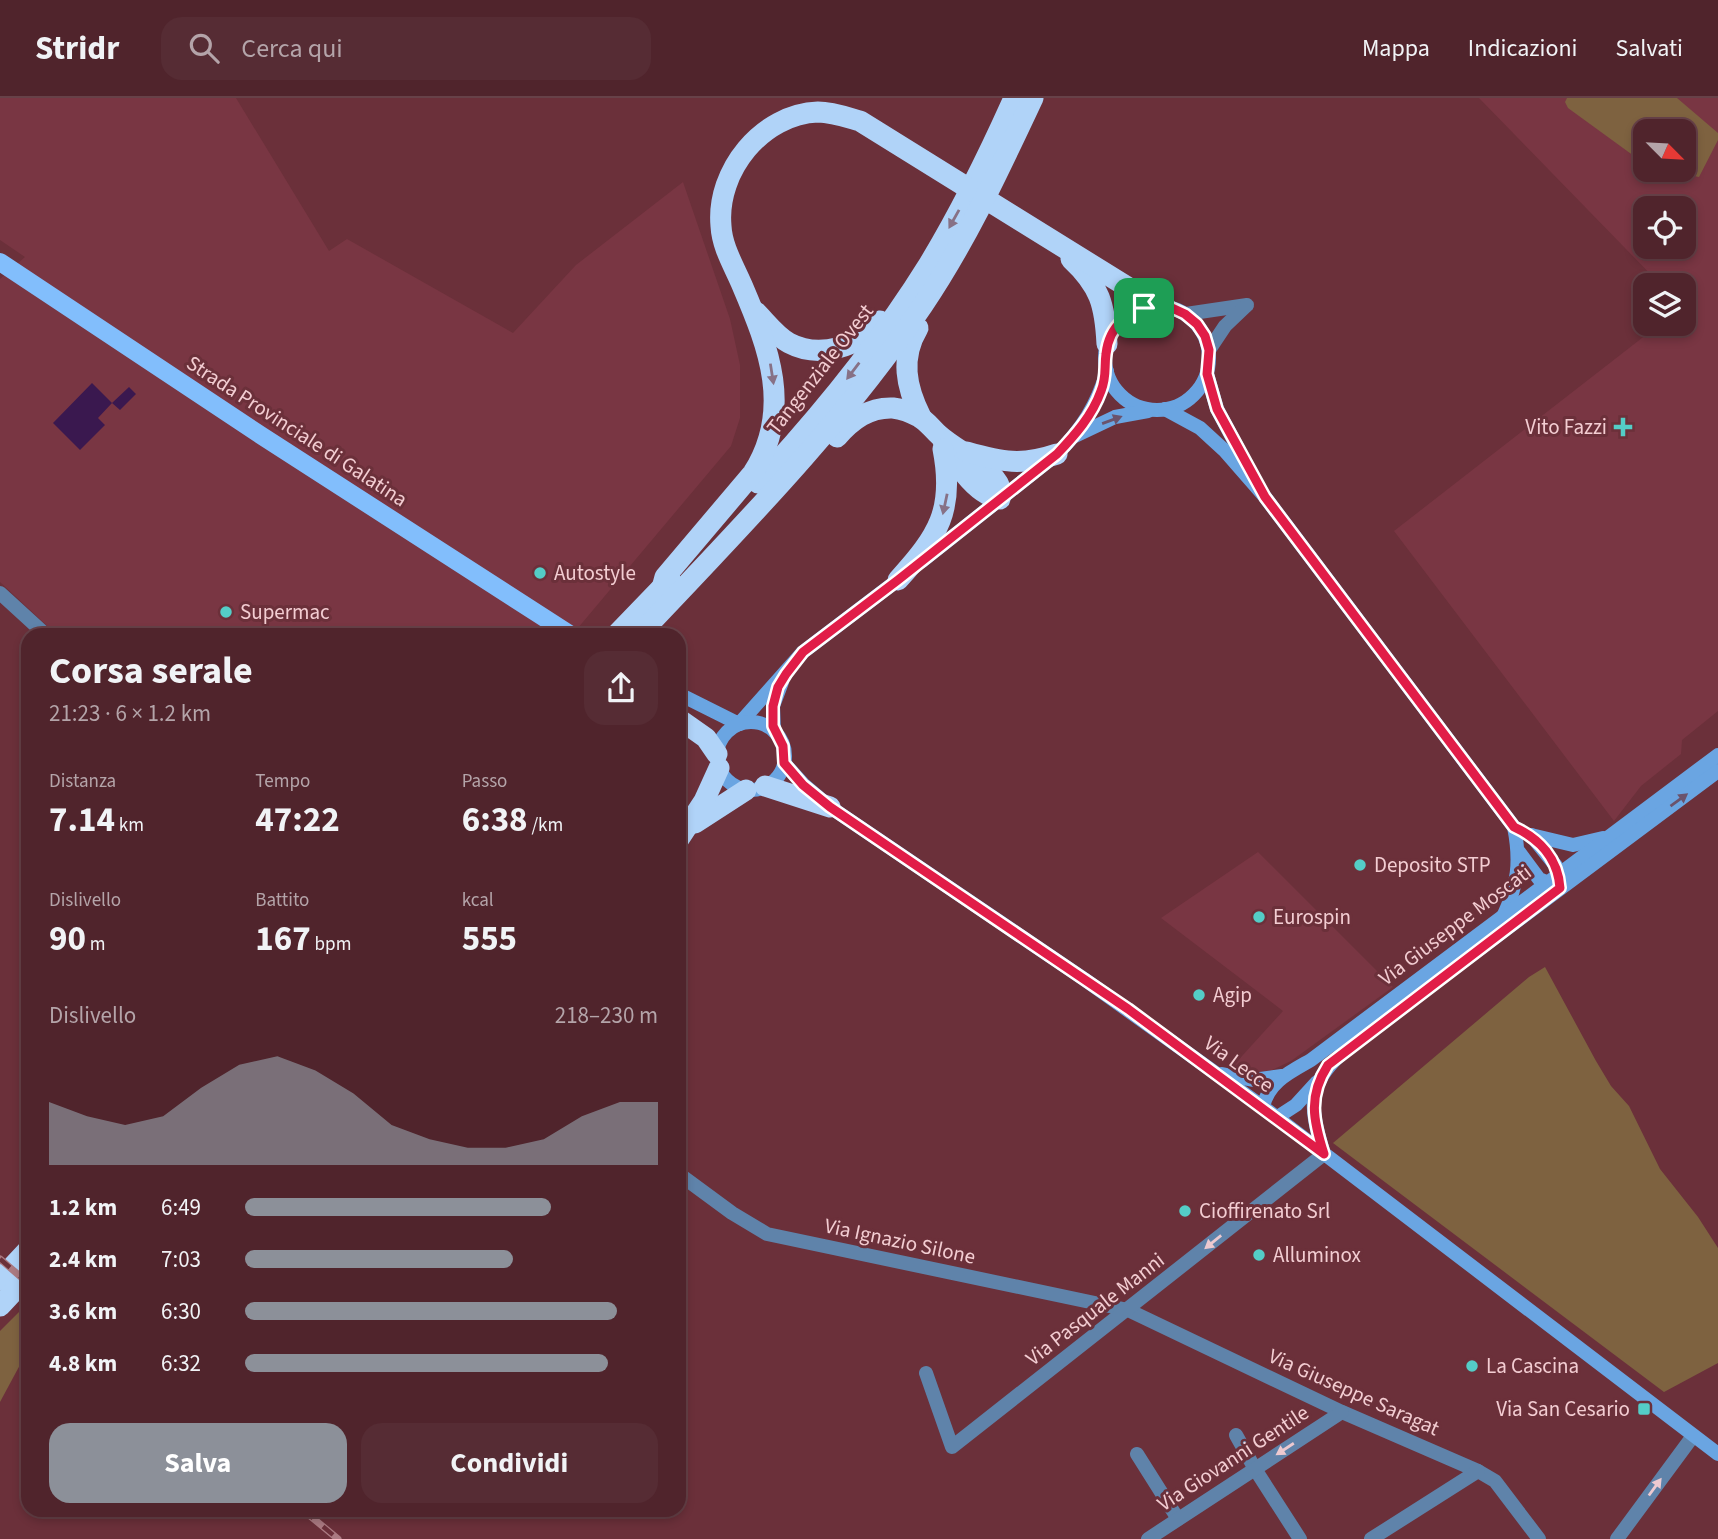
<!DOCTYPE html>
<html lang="it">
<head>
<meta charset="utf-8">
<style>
  :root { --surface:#50242c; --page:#562c34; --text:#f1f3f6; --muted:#b4a4a9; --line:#674148; --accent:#8c9099 }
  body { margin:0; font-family:"Source Sans 3",sans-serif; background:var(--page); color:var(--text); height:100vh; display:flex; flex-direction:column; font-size:26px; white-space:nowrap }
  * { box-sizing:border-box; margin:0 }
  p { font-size:23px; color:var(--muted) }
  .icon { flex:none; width:38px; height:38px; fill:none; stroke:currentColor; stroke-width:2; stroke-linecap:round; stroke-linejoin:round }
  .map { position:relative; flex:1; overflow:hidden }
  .drawer { position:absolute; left:21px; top:530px; width:665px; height:889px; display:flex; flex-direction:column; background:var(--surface); border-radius:21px; box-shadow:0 4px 10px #0003,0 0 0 2px var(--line) }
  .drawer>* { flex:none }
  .needle { width:46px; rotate:114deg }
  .tools { position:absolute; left:1633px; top:21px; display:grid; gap:14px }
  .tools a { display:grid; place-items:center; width:63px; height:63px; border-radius:14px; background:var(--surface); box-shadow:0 4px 10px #0003,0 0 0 2px var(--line); font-size:35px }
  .pin { position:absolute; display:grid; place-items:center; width:60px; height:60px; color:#fff; margin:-30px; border-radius:14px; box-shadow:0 4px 10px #0006 }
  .round { display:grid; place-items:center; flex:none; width:74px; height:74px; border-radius:21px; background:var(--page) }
  .overview { display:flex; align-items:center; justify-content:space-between; height:119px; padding:0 28px }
  h1 { font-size:38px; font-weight:700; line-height:52px }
  .stats { display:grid; grid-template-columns:repeat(3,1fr); gap:10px; height:119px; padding:7px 28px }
  .stats div { display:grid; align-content:center }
  .stats b { font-size:35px; font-weight:700 }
  .stats small { font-size:19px; font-weight:400 }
  .stats p { font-size:19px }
  .chart { height:196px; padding:14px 28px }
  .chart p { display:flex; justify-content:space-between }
  .chart svg { width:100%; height:126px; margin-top:7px; fill:var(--accent); opacity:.7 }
  .cta { display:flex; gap:14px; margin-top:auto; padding:14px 28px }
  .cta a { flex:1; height:80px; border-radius:21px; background:var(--accent); color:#fff; font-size:28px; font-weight:700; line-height:80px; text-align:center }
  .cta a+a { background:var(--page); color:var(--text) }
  ul { padding:0 28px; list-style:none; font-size:23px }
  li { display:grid; grid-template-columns:112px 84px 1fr; align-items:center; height:52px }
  li i { height:18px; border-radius:9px; background:var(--accent) }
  header { display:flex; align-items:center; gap:42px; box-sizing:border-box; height:98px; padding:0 35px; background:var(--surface); border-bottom:2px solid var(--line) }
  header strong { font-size:33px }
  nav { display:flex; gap:38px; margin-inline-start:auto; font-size:24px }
  .search { width:490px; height:63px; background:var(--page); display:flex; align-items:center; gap:18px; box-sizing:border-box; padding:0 24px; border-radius:21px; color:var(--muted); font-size:26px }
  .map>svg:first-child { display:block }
  .built { fill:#793643; fill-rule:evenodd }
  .green { fill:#7e6240 }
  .water { fill:#3a184f }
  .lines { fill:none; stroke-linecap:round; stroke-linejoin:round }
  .street { stroke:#5f83aa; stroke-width:14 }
  .secondary { stroke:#6aa5e2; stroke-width:14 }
  .primary { stroke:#82befc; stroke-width:18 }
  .highway { stroke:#b0d3f8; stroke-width:21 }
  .rail-casing { stroke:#ab7a82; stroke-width:7 }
  .rail { stroke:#6b303a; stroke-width:4.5; stroke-dasharray:13; stroke-linecap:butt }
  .oneway { fill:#877186 }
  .oneway2 { fill:#6b536c }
  .oneway3 { fill:#ecc9d0 }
  .route-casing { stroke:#fff; stroke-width:14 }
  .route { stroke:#e11d48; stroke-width:9 }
  .poi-dot { fill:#54cdc7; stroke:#6b303a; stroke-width:2.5 }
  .labels { text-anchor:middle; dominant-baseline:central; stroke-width:6; stroke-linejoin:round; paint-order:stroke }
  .street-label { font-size:21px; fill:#f3cdd2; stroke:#6b303a }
  .poi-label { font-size:21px; fill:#f3cdd2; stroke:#6b303a; text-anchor:start }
</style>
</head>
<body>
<header>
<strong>Stridr</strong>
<div class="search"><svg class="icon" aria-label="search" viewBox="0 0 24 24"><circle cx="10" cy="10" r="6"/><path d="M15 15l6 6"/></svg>Cerca qui</div>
<nav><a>Mappa</a><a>Indicazioni</a><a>Salvati</a></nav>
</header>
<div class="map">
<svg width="1718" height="1441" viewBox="0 0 1718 1441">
  <rect width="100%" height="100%" fill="#6b303a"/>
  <!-- built -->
  <g class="built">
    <path d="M0 0H236L329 153 347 141 513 235 576 167 683 84 730 221 740 267V320L731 348 572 537H57L0 484V181L25 159 0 142Z"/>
    <path d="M1479 0H1718V613L1682 642 1681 656 1641 688 1614 723 1394 433 1660 226H1684V187H1661ZM1645 33H1684V72H1645ZM1645 110H1684V149H1645Z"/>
    <path d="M1258 754 1393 889 1291 963 1272 972 1253 975 1232 969 1283 913 1161 820Z"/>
  </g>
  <!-- green -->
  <g class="green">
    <path d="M1567 0H1677L1718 35V42L1699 79 1673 74 1669 72H1684V33H1645V66L1568 10 1565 4Z"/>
    <path d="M1545 869 1596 963 1611 988 1629 1008 1660 1071 1698 1119 1718 1150V1265L1664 1294 1333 1045 1529 879Z"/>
    <path d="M26 1207 28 1209V1252L0 1304V1233Z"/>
  </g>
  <!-- water -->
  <path class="water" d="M92 285 112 305 129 289 136 296 120 312 112 305 98 320 105 327 80 352 53 325Z"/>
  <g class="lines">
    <!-- street -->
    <g class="street">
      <path d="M1186 216 1247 207"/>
      <path d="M1209 252 1225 228 1246 208"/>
      <path d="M0 495 46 537"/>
      <path d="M679 1076 732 1115 767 1136 1128 1212 1342 1314 1478 1373 1495 1383 1539 1441"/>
      <path d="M926 1275 952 1349 1324 1056"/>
      <path d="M1236 1337 1255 1371 1300 1441"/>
      <path d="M1137 1356 1178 1421"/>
      <path d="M1148 1441 1342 1314"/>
      <path d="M1371 1441 1478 1373"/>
      <path d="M1617 1441 1693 1338"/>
    </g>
    <!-- secondary -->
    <g class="secondary">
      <circle cx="1157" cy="260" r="52"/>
      <path d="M1207 276 1217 311 1250 373"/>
      <path d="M1165 311 1200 330 1224 352 1265 399 1514 729C1521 764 1518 786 1503 819"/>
      <path d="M1075 338 1115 319 1148 313"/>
      <path d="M922 463 1057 356C1082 331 1097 307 1107 273"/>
      <path d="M679 596 739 626 803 554 903 478"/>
      <circle cx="751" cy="658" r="34"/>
      <path d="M774 633 773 608 782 584"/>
      <path d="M784 665 803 686 830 709 1084 881 1263 1009 1718 1356"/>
      <path d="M1531 737 1573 747 1603 740"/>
      <path d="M1519 754 1539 781 1560 790 1556 768 1531 737"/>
      <path d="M1222 976 1253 982 1282 978"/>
      <path d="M1263 1009C1268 984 1290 974 1311 962L1718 657"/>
      <path d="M1276 1020 1296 1007 1317 984"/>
      <path d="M1324 1056C1307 1002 1308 984 1351 947L1718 673"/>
    </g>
    <!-- primary -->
    <path class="primary" d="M0 164 262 338 571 537"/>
    <!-- highway -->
    <g class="highway">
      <path d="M1071 161C1100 188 1105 207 1107 246"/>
      <path d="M756 214C766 224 776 238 789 245 819 261 860 249 880 223"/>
      <path d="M918 230C900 260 906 289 921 319"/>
      <path d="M837 339C852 322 869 309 893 310 901 311 912 315 919 319 927 323 932 331 939 337 957 353 985 364 998 385 1001 391 1001 395 1000 401 973 396 954 362 941 339"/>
      <path d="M967 354C1002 364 1022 368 1057 356"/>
      <path d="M758 385C821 317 880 245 929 166 961 113 989 56 1014 0"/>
      <path d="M898 482C938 438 955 412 943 351"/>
      <path d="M662 490 665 479 753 375C793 312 769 250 742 187 734 168 722 149 721 128 716 73 762 16 818 14 832 14 846 19 860 23L1158 208"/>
      <path d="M616 537 670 481"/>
      <path d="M639 537C739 431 841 328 923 207 967 142 1000 70 1033 0"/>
      <path d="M679 621 706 640 717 656"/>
      <path d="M765 688 830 709"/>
      <path d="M695 725 746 692"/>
      <path d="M679 741 704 703 719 670"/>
      <path d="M0 1182 28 1152"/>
      <path d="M0 1208 28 1178"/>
    </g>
    <defs>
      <g id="rail">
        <path d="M0 1161 28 1185"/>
        <path d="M303 1412 338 1441"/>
      </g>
    </defs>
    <!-- rail casing -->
    <use href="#rail" class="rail-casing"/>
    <!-- rail -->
    <use href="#rail" class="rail"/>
  </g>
  <!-- one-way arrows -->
  <defs><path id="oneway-solid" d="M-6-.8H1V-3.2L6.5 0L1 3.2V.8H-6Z" transform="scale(1.75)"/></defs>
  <g class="oneway">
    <use href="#oneway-solid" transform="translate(954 121) rotate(119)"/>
    <use href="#oneway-solid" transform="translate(853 273) rotate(127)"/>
    <use href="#oneway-solid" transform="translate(772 276) rotate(81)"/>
    <use href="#oneway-solid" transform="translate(945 406) rotate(102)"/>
  </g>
  <g class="oneway2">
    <use href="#oneway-solid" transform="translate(1112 322) rotate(-20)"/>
    <use href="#oneway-solid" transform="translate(1679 702) rotate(-36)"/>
  </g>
  <g class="oneway3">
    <use href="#oneway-solid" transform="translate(1213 1144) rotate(141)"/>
    <use href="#oneway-solid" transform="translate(1285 1351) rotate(147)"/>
    <use href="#oneway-solid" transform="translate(1655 1389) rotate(-54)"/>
  </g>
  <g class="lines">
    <defs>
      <path id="route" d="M1157 208 1172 210 1185 216 1197 226 1205 238 1209 252 1207 276 1217 311 1265 399 1514 729C1540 741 1558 761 1560 790L1328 967C1308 998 1313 1022 1324 1056L1128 911 830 709 803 687 784 665 783 648 773 628V608L778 589 786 576 803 554 898 482 1057 356C1075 337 1092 318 1101 293 1107 278 1104 270 1106 256 1109 227 1130 211 1157 208Z"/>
    </defs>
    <!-- route casing -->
    <use href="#route" class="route-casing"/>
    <!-- route -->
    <use href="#route" class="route"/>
  </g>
  <!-- markers -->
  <g class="poi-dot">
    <path d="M1619.5 318.5h7v7h7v7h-7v7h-7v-7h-7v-7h7z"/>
    <circle cx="540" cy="475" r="7"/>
    <circle cx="226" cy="514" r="7"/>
    <circle cx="1360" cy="767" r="7"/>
    <circle cx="1259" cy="819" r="7"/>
    <circle cx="1199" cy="897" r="7"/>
    <circle cx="1185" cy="1113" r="7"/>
    <circle cx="1259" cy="1157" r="7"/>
    <circle cx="1472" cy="1268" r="7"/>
    <rect x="1637" y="1304" width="14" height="14" rx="3.5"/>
  </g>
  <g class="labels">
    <!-- street labels -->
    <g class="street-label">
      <text transform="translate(820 271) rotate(-52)">Tangenziale Ovest</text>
      <text transform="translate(297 333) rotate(33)">Strada Provinciale di Galatina</text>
      <text transform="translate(1455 827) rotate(-37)">Via Giuseppe Moscati</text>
      <text transform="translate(1239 966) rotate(36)">Via Lecce</text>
      <text transform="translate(900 1143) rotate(12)">Via Ignazio Silone</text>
      <text transform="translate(1095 1211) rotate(-38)">Via Pasquale Manni</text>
      <text transform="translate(1354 1294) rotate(24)">Via Giuseppe Saragat</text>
      <text transform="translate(1233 1360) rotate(-33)">Via Giovanni Gentile</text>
    </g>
    <!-- poi labels -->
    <g class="poi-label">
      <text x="1607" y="329" text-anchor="end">Vito Fazzi</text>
      <text x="554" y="475">Autostyle</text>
      <text x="240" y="514">Supermac</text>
      <text x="1374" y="767">Deposito STP</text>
      <text x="1273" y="819">Eurospin</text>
      <text x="1213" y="897">Agip</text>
      <text x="1199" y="1113">Cioffirenato Srl</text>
      <text x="1273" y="1157">Alluminox</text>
      <text x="1486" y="1268">La Cascina</text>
      <text x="1630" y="1311" text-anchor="end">Via San Cesario</text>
    </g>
  </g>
</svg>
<div class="tools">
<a><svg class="needle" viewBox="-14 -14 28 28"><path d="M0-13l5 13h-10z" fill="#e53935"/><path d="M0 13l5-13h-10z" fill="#b4a4a9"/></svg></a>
<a><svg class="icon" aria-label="locate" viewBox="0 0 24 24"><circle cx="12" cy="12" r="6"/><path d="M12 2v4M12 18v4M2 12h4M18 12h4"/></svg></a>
<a><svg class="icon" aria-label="layers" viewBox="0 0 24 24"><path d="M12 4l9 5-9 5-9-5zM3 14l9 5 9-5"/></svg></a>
</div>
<div class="pin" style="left:1144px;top:210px;background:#1e9e55"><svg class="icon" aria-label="arrive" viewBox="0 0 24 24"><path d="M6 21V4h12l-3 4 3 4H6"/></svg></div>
<section class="drawer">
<div class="overview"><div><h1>Corsa serale</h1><p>21:23 · 6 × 1.2 km</p></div><a class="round"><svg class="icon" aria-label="share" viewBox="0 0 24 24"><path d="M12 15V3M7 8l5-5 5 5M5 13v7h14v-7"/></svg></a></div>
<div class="stats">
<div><p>Distanza</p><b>7.14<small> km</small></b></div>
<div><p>Tempo</p><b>47:22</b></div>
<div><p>Passo</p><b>6:38<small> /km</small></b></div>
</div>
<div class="stats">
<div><p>Dislivello</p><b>90<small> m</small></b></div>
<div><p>Battito</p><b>167<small> bpm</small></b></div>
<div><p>kcal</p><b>555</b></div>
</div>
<div class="chart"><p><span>Dislivello</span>218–230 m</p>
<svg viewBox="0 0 160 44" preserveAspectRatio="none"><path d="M0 44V22L10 27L20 30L30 27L40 17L50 9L60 6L70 11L80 19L90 30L100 35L110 38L120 38L130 35L140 27L150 22L160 22V44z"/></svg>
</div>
<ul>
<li><b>1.2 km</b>6:49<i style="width:74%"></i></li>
<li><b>2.4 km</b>7:03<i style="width:65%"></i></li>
<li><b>3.6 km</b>6:30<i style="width:90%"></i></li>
<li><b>4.8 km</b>6:32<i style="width:88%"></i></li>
</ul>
<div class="cta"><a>Salva</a><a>Condividi</a></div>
</section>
</div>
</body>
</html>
